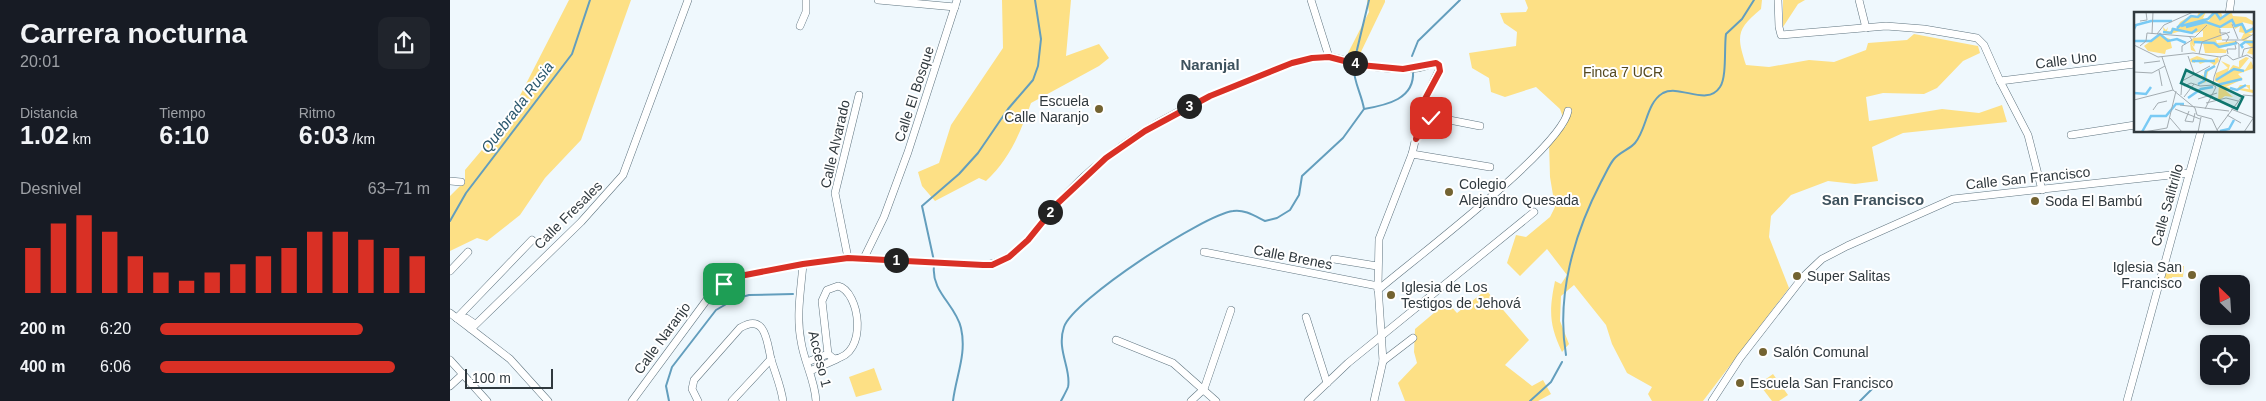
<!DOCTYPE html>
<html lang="es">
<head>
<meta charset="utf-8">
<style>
  :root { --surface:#171b24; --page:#20242c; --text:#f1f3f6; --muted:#9ea1a6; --accent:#d93025 }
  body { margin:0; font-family:Arial,sans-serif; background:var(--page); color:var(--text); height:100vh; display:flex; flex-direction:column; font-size:19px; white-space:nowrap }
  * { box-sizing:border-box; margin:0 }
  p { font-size:16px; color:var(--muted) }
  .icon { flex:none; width:28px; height:28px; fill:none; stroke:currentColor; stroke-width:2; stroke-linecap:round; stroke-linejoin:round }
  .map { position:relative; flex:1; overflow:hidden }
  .drawer { display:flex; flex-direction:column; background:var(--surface); width:450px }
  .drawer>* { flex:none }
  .needle { width:32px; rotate:335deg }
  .controls { position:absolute; left:1750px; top:275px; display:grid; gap:10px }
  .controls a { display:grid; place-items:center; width:50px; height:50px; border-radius:10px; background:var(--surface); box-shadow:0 2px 8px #0003; font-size:25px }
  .scale { position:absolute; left:15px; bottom:12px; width:88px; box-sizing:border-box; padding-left:5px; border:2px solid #30393e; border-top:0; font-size:14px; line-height:18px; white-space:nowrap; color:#30393e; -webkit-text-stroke:4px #fff; paint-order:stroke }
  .pin { position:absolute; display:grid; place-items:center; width:42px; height:42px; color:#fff; margin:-21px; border-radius:10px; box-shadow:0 2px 8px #0006 }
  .km { position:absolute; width:25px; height:25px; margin:-12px; border-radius:50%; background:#222; color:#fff; font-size:14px; line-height:25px; text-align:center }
  .round { display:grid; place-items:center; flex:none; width:52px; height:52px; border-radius:10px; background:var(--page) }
  .summary { display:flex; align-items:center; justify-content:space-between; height:85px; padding:0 20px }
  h1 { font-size:28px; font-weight:600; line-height:38px }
  .figures { display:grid; grid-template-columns:repeat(3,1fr); gap:8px; height:85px; padding:5px 20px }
  .figures div { display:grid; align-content:center }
  .figures b { font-size:25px; font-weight:600 }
  .figures small { font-size:14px; font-weight:400 }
  .figures p { font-size:14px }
  .chart { height:140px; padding:10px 20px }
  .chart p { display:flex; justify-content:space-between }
  .chart svg { width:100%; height:90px; margin-top:5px; stroke:var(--accent); stroke-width:6 }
  ul { padding:0 20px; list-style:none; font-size:16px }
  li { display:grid; grid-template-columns:80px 60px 1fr; align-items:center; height:38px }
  li i { height:12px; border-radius:6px; background:var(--accent) }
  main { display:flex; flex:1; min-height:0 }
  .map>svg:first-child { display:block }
  .green { fill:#fde085 }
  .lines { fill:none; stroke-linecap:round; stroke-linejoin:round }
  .stream { stroke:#639ebd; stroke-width:2 }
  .minor-casing { stroke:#607580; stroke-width:8 }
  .minor { stroke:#fff; stroke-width:7 }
  .route-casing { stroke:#fff; stroke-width:10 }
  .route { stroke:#d93025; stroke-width:6 }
  .poi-dot { fill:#736331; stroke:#fff; stroke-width:2 }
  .labels { text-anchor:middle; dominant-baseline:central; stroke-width:4; stroke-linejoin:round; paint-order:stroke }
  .street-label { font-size:14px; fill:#30393e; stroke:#fff }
  .park-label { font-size:14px; fill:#55491f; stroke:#fff }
  .poi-label { font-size:14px; fill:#30393e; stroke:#fff; text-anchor:start }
  .neighbourhood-label { font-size:15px; font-weight:bold; fill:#3e525d; stroke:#fff }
  .water-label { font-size:15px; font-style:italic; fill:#29566c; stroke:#fff }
  .inset-river { fill:none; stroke:#79caf4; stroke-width:2.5 }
  .inset-road { fill:none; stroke:#a3acb1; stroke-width:1 }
  .view { fill:#0f766e; fill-opacity:0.15; stroke:#0f766e; stroke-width:2.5 }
  .inset-edge { fill:none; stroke:#30393e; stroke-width:2.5 }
</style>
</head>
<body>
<main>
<section class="drawer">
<div class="summary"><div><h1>Carrera nocturna</h1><p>20:01</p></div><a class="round"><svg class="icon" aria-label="share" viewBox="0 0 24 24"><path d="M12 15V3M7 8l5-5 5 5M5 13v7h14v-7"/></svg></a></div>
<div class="figures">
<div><p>Distancia</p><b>1.02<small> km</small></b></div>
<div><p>Tiempo</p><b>6:10</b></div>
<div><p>Ritmo</p><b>6:03<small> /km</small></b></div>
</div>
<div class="chart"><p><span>Desnivel</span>63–71 m</p>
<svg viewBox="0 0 160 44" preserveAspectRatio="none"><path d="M5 44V22M15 44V10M25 44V6M35 44V14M45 44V26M55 44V34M65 44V38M75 44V34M85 44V30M95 44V26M105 44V22M115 44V14M125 44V14M135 44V18M145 44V22M155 44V26"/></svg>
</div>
<ul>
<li><b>200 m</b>6:20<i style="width:75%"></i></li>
<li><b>400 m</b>6:06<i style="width:87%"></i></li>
</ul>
</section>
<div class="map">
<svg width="1816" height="401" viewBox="0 0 1816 401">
  <rect width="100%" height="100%" fill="#eff8fd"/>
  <!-- green -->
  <g class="green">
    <path d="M119 0H181L131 140 95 178 70 215 37 241 27 238 0 251V196L15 181V170L58 119Z"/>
    <path d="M552 0H621L616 56 649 44 659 58 649 66 581 103C570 133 560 159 536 181L529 178 485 201 472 186 468 172 489 163 501 125 553 48Z"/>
    <path d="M917 0H935V2L909 56 898 53 919 12Z"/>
    <path d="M1075 0H1312L1311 9C1287 29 1286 35 1296 65L1319 67 1359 60 1384 62 1416 50 1418 43 1457 40 1464 34 1528 46 1530 53 1513 61 1487 88 1474 94 1433 93 1416 97 1419 121 1492 109 1529 113 1552 105 1557 122 1453 133 1422 147 1428 181 1405 184 1378 181 1341 195 1321 216 1319 237 1339 288 1253 401H1202L1198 394 1202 387 1177 373 1162 344 1156 325 1124 285 1111 296 1110 321 1119 344 1112 352C1099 324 1099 311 1105 281L1111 284 1117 275 1097 249 1070 276 1057 263 1066 235 1076 237 1100 217 1105 207 1100 177 1099 142 1116 126 1110 109 1086 87 1055 97 1041 92 1039 78 1022 68 1019 53 1066 46 1067 32 1054 23 1050 13 1076 12 1078 8Z"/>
    <path d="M1333 0H1355L1348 4 1333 27Z"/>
    <path d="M1717 266H1734L1733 277H1722V283L1712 282Z"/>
    <path d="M1036 290 1079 340 1055 365 1082 386 1093 380 1101 394 1088 401H955L948 383 967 363 964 352 965 329 997 302 1007 313Z"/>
    <path d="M424 368 432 390 406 397 399 377Z"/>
    <path d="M1323 374 1338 395 1329 401H1322L1309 384Z"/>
  </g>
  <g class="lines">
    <!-- stream -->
    <g class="stream">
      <path d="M906 54 919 0"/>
      <path d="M962 56 968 41 1010 0"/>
      <path d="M914 109C937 105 965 99 963 71"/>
      <path d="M0 221 16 193 122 54 140 0"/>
      <path d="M484 261 472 206 509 174 528 153 558 109 583 80 588 66 591 39 585 0"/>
      <path d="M484 266C481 292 506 305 511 328 517 354 506 376 503 401"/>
      <path d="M1116 355C1106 296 1124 234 1151 182 1155 175 1159 165 1164 159 1170 152 1180 149 1185 143 1197 129 1196 103 1213 93 1230 84 1257 107 1270 87 1277 77 1274 47 1276 34L1292 19 1304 0"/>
      <path d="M219 401 216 386 222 367 266 310 285 299 299 295 343 294"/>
      <path d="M611 401C613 397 616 392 618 387 622 370 606 350 614 327 623 300 753 215 783 211 794 209 805 216 815 221L827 218 840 210 849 195 852 176 893 138 914 109C912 95 902 78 904 66"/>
      <path d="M1080 401 1101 382 1112 362"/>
      <path d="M1410 401 1426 385"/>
    </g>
    <defs>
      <g id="minor">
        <path d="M428 0 505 7"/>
        <path d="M861 0 879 57"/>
        <path d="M1328 0 1329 27 1331 35 1436 26 1474 29 1527 38 1534 45 1550 81 1578 135 1592 190"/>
        <path d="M1409 0 1416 28"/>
        <path d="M1779 14 1781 0"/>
        <path d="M350 26 356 12V0"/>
        <path d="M1550 81 1685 64"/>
        <path d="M1621 135 1685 125"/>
        <path d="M967 137 984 117 1030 126"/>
        <path d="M962 154 1040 167"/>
        <path d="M0 181 11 182"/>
        <path d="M754 252 928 286"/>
        <path d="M398 258 385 193 409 95"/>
        <path d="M414 258 434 217 458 152 507 0"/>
        <path d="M884 259 927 266"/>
        <path d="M353 264C351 289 346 316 351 341 354 362 365 380 366 401"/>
        <path d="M0 271 18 252"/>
        <path d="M388 286C410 291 419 355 384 359L378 354 372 301 377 290Z"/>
        <path d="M928 290C964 259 1112 148 1118 111"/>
        <path d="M0 313 21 329"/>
        <path d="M856 317 877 383"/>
        <path d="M7 318 82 240"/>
        <path d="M7 318H16L25 324"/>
        <path d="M666 340 723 363 766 401"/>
        <path d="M0 360 37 401"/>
        <path d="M933 361 963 338"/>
        <path d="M357 362 378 354"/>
        <path d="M360 371 387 359"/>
        <path d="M0 386 13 374"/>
        <path d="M98 401 60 359 21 329 131 222 173 175 238 0"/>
        <path d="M182 401 264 290 290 276 353 264 398 258 533 265C567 263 586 228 607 205 621 188 639 171 656 158 702 121 755 97 809 76 831 67 854 56 878 57 889 57 901 63 911 65 929 68 950 71 968 68 974 67 980 64 986 63L990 68 975 99 962 154 929 239 928 286 933 361 924 401"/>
        <path d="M248 401 242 389 244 380 290 328C316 312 317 343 321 359 325 373 331 386 333 401"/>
        <path d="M282 401 321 359"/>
        <path d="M741 401 754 389 781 310"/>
        <path d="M858 401 898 363 1084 212"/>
        <path d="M1262 401 1290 358 1353 277 1372 259 1397 246 1503 199 1739 173"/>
        <path d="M1677 401 1751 131"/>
      </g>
    </defs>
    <!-- minor casing -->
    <use href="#minor" class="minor-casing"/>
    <!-- minor -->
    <use href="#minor" class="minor"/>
  </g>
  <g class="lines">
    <defs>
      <path id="route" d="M274 284 290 276 353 264 398 258 533 265H542L559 257 578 240 608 203 656 158 695 131 760 96 842 63 862 58 879 57 910 65 953 69 986 63 989 65 990 71 975 99 966 139 981 118"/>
    </defs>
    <!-- route casing -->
    <use href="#route" class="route-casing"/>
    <!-- route -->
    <use href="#route" class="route"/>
  </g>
  <!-- markers -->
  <g class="poi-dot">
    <circle cx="649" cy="109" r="5"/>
    <circle cx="999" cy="192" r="5"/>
    <circle cx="1585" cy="201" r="5"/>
    <circle cx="1742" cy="275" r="5"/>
    <circle cx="1347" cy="276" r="5"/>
    <circle cx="941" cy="295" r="5"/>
    <circle cx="1313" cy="352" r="5"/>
    <circle cx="1290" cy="383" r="5"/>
  </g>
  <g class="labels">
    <!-- street labels -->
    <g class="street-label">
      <text transform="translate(1616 60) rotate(-7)">Calle Uno</text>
      <text transform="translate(464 94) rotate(-72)">Calle El Bosque</text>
      <text transform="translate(385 144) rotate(-77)">Calle Alvarado</text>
      <text transform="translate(1578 178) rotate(-6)">Calle San Francisco</text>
      <text transform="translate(1717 205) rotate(-74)">Calle Salitrillo</text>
      <text transform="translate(118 215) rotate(-45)">Calle Fresales</text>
      <text transform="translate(843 257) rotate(11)">Calle Brenes</text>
      <text transform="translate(212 338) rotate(-54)">Calle Naranjo</text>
      <text transform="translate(370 359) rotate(76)">Acceso 1</text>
    </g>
    <!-- park labels -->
    <g class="park-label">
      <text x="1173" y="72">Finca 7 UCR</text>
    </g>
    <!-- poi labels -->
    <g class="poi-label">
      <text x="639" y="101" text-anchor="end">Escuela<tspan x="639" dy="16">Calle Naranjo</tspan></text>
      <text x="1009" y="184">Colegio<tspan x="1009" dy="16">Alejandro Quesada</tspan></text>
      <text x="1595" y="201">Soda El Bambú</text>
      <text x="1732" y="267" text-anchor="end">Iglesia San<tspan x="1732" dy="16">Francisco</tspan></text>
      <text x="1357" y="276">Super Salitas</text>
      <text x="951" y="287">Iglesia de Los<tspan x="951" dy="16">Testigos de Jehová</tspan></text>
      <text x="1323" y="352">Salón Comunal</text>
      <text x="1300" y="383">Escuela San Francisco</text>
    </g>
    <!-- neighbourhood labels -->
    <g class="neighbourhood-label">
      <text x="760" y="64">Naranjal</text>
      <text x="1423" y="199">San Francisco</text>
    </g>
    <!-- water labels -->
    <g class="water-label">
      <text transform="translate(67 107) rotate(-53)">Quebrada Rusia</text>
    </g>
  </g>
  <!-- overview -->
  <g transform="translate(1684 12)">
    <rect width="120" height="120" fill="#eff8fd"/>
    <path d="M65 0H72L69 6 75 9 78 0 87 1 89 5 97 0 99 4 112 5 120 10V13L108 10 112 18 120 15V20L114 22H118L112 28H120V43L113 41 117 35 107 27 110 21 105 20 106 14 101 17 98 10 99 16H86L88 28H82L83 31 101 29 103 32 84 36 93 38 92 41H71L69 31 72 30 62 29 60 35 57 31 62 40 57 38 56 31 59 26 69 25V19L60 21 50 18 37 22 30 21 29 15 32 18 34 15 33 19 39 20 37 16 42 17 46 10 56 4H63ZM25 23 36 27 38 36 32 38 31 42 14 39 10 34ZM63 44 77 49 84 45 85 49 74 60 72 70 66 72 70 66 67 62 70 64V60L80 53 74 49 66 52 62 47 61 51 57 50 56 47ZM112 45 115 46 106 57 111 58 117 49 120 56 104 62 109 67 92 75 103 77 106 73H116V78L112 74 106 76 120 78 119 81 97 76 92 79 99 85 91 84 84 89 85 71 81 69 80 73 82 61 94 56 87 49 96 53 94 60 99 53 105 55V49Z" fill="#fde085"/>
    <path class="inset-river" d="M82 1 86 7 96 0M47 14 74 7 81 0M52 15 72 10 86 15 98 8 101 14 108 12 112 20 120 16M43 16 57 4 64 5 70 0M0 17 2 13 17 9H38M29 20 37 21 39 17 58 21 63 17M0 29H17L26 22 34 29 43 27 52 31M60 30 80 31 85 35 103 31M109 36 107 33 111 30H120M58 49H81M82 68 100 57 110 59M64 72 70 69 72 59 81 54M83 73 108 67M96 76 103 78 112 73M0 81 12 82 17 75M54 86 67 77 79 75M86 119 95 117 100 108M8 120 17 104H32L42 92H50"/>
    <path class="inset-road" d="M6 9 13 8 12 0M98 12 104 27M86 17V21H92L95 25 92 30M18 22 19 0M23 22 30 13 59 0M88 28H109L120 22M101 29 105 32V45M0 33 24 45 59 41 86 45 93 43 99 48 113 43 120 47M6 34 12 29 13 21 61 25 73 13M48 40V34L58 28 55 24M65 42 68 30 96 20M94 42 93 37H102L101 33M54 44 60 61M108 44 110 37 120 35M28 45 39 78M10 51 26 49M25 58 28 74M0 60 18 61 31 54M50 74 57 71 66 74 79 73M47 83 48 69 76 54M50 85 60 72M64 87 83 81M0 88 39 78 61 96 63 103 78 107 84 120M72 91 92 86 104 89M46 93 95 99M41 97 66 107M71 97 82 75 79 73 80 65 87 45M97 97 120 106M19 98 24 91 33 89M55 99 51 109 59 110 61 101M93 103 107 111M36 106 48 120M83 118 109 83 120 84M10 120 33 116 42 79M64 120 67 105M110 120 120 105"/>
    <path class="view" d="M52 58 109 85 103 97 47 71Z"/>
    <rect width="120" height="120" class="inset-edge"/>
  </g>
</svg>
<div class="controls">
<a><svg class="needle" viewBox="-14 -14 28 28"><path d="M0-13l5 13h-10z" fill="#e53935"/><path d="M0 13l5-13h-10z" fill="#9ea1a6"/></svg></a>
<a><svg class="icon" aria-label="locate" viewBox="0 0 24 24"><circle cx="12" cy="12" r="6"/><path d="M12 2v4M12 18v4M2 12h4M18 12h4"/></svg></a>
</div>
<div class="scale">100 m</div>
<div class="pin" style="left:274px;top:284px;background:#1e9e55"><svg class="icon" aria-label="arrive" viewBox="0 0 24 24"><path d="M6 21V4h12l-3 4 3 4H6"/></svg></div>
<div class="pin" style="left:981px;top:118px;background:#d93025"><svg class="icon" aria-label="check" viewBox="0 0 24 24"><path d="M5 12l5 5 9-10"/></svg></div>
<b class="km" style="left:446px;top:260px">1</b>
<b class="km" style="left:600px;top:212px">2</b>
<b class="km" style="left:739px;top:106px">3</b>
<b class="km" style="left:905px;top:63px">4</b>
</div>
</main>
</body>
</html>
